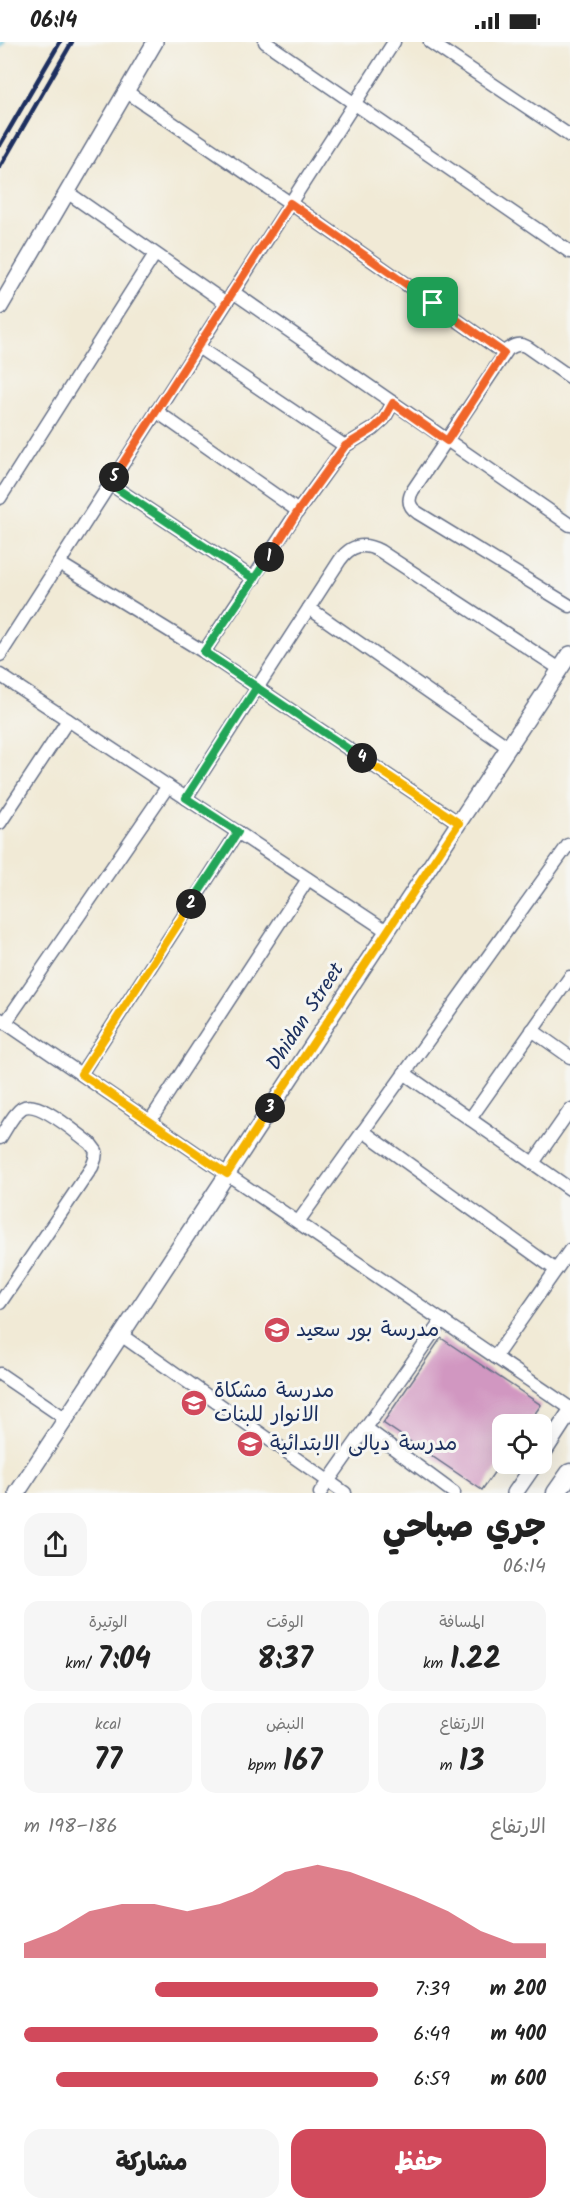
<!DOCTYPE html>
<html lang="ar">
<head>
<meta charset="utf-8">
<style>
  :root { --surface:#fff; --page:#f6f6f6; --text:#222; --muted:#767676; --accent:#d1495b }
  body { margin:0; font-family:Kalam,"Playpen Sans Arabic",sans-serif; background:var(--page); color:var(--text); direction:rtl; height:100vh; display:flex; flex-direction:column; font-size:22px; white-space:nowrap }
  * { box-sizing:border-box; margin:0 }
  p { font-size:20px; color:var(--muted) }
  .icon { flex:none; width:33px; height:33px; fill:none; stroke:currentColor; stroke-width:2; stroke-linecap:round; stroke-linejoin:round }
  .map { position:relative; height:1451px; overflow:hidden; direction:ltr }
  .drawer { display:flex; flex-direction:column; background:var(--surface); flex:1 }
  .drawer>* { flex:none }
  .fabs { position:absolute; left:492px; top:1372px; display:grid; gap:12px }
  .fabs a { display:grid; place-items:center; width:60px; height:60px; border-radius:12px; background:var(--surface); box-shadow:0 6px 24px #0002; font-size:30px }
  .pin { position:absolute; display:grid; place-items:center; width:51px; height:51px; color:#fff; margin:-26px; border-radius:12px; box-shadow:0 3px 9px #0006 }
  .km { position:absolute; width:30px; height:30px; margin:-15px; border-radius:50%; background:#222; color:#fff; font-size:16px; line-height:30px; text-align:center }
  .round { display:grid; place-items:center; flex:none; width:63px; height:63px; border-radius:18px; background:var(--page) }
  .overview { display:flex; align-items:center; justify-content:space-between; height:102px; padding:0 24px }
  h1 { font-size:33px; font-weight:800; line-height:45px }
  .figures { display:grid; grid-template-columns:repeat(3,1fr); gap:9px; height:102px; padding:6px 24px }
  .figures div { display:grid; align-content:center; border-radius:15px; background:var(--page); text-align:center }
  .figures b { font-size:30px; font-weight:800 }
  .figures small { font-size:16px; font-weight:400 }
  .figures p { font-size:16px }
  .chart { height:168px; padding:12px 24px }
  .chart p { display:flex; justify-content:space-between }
  .chart svg { width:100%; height:108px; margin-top:6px; fill:var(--accent); opacity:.7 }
  .button { display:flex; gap:12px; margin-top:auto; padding:12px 24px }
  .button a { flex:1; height:69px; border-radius:18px; background:var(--accent); color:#fff; font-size:24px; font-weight:800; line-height:69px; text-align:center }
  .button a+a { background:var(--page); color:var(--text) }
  ul { padding:0 24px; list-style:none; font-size:20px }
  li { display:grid; grid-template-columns:96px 72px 1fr; align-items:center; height:45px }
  li i { height:15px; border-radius:8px; background:var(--accent) }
  .status { display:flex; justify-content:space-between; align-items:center; height:42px; padding:0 30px; background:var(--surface); direction:ltr }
  .status svg { height:16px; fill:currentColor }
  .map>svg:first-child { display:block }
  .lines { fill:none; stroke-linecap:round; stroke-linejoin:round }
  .stream { stroke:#5bbdd9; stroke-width:4.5 }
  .building { fill:#d197c1 }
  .minor-casing { stroke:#667088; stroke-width:15 }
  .tertiary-casing { stroke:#667088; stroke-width:18 }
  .primary-casing { stroke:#667088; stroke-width:21 }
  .minor { stroke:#fff; stroke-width:12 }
  .tertiary { stroke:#fff; stroke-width:15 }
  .primary { stroke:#fff; stroke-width:18 }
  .rail { stroke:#1b2f5e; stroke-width:4.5 }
  .split-1-casing { stroke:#fff; stroke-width:12 }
  .split-2-casing { stroke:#fff; stroke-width:12 }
  .split-3-casing { stroke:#fff; stroke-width:12 }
  .split-4-casing { stroke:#fff; stroke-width:12 }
  .split-5-casing { stroke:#fff; stroke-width:12 }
  .split-6-casing { stroke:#fff; stroke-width:12 }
  .split-1 { stroke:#f0652b; stroke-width:8 }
  .split-2 { stroke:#22a559; stroke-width:8 }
  .split-3 { stroke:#f5b400; stroke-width:8 }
  .split-4 { stroke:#f5b400; stroke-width:8 }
  .split-5 { stroke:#22a559; stroke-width:8 }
  .split-6 { stroke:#f0652b; stroke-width:8 }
  .labels { text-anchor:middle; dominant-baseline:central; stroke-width:6; stroke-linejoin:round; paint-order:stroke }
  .street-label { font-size:21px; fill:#1b2f5e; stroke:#f6f6f2 }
  .poi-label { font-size:21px; fill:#1b2f5e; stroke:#f6f6f2; text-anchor:start }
</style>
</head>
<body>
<div class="status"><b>06:14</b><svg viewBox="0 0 49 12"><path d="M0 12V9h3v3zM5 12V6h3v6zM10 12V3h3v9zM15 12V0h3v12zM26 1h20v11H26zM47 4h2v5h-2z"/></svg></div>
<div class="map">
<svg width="570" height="1451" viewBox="0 0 570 1451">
  <rect width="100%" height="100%" fill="#f6f6f2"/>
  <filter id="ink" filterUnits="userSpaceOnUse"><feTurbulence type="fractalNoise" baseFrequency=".0167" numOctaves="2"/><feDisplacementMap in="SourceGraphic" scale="12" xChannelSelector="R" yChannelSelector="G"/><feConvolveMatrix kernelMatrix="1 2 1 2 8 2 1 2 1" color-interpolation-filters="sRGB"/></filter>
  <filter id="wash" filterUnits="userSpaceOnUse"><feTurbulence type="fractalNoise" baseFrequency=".008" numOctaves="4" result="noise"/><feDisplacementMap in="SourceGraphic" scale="24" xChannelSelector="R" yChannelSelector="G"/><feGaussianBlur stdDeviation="1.35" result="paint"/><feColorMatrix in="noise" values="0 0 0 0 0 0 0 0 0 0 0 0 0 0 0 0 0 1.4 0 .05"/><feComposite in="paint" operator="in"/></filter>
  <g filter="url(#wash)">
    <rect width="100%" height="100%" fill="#f1ead6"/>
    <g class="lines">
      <!-- stream -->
      <path class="stream" d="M0 4 3 0"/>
    </g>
    <g id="blocks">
      <!-- building -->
      <path class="building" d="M441 1296 541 1363 527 1383H502V1419L482 1448 383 1381Z"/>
    </g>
  </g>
  <g filter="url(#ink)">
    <use href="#blocks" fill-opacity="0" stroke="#667088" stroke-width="1.5"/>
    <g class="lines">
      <defs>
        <g id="minor">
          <path d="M265 0 570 210"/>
          <path d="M430 0 570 94"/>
          <path d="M127 50 290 161 504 311"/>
          <path d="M67 150 226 261"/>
          <path d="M233 250 570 483"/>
          <path d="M198 305 345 404"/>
          <path d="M570 335 527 305C520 301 515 303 508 307L413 448C407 458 409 465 418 471L570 564"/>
          <path d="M156 369 298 469"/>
          <path d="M110 442 254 537"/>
          <path d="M0 456 155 212"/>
          <path d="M59 521 204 610 459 781"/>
          <path d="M309 566 508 705"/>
          <path d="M204 610 298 469 345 404 373 387 384 377 393 361"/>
          <path d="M0 613 394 0"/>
          <path d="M0 633 387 889"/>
          <path d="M186 756 340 518C351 503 363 500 380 509L560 627"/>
          <path d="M0 781 68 678"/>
          <path d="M0 977 570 1366"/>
          <path d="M6 980 168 744"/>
          <path d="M532 988 570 1015"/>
          <path d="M404 1031 570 1147"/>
          <path d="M81 1032 238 790"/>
          <path d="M470 1077 570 935"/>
          <path d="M150 1079 308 837"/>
          <path d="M363 1089 556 1228"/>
          <path d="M0 1096C6 1087 13 1072 22 1066 38 1056 77 1092 90 1101L96 1109 95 1117 92 1125 0 1261"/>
          <path d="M533 1121 570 1068"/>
          <path d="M298 1180 568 803 570 804"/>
          <path d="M121 1293 345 1451"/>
          <path d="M495 1315 570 1208"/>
          <path d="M0 1332 66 1377"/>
          <path d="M366 1386 454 1451"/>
          <path d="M320 1451 442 1278"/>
        </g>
        <g id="tertiary">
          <path d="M0 265 155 0"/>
          <path d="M542 1413 570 1370"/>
          <path d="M17 1451 570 612"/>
          <path d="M515 1451 535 1422"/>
        </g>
        <path id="primary" d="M556 1451 570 1431"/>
      </defs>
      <!-- minor casing -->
      <use href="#minor" class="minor-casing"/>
      <!-- tertiary casing -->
      <use href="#tertiary" class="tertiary-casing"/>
      <!-- primary casing -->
      <use href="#primary" class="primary-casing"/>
      <!-- minor -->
      <use href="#minor" class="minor"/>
      <!-- tertiary -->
      <use href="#tertiary" class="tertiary"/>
      <!-- primary -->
      <use href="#primary" class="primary"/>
      <!-- rail -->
      <g class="rail">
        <path d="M0 103 60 0"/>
        <path d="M0 125 72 0"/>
      </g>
    </g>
  </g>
  <g class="lines" filter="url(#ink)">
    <defs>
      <path id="split-1" d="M269 515 298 469 345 404 373 387 384 377 393 361 447 399 504 311 433 261"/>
      <path id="split-2" d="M191 862 238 790 186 756 257 645 204 610 269 515"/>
      <path id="split-3" d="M191 862 81 1032 227 1132 270 1066"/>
      <path id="split-4" d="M270 1066 459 781 362 716"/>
      <path id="split-5" d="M114 435 110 442 254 537 204 610 362 716"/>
      <path id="split-6" d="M114 435 290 161 433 261"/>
    </defs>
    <!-- split-1 casing -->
    <use href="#split-1" class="split-1-casing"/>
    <!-- split-2 casing -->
    <use href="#split-2" class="split-2-casing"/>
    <!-- split-3 casing -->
    <use href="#split-3" class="split-3-casing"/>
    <!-- split-4 casing -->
    <use href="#split-4" class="split-4-casing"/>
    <!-- split-5 casing -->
    <use href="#split-5" class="split-5-casing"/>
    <!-- split-6 casing -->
    <use href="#split-6" class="split-6-casing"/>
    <!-- split-1 -->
    <use href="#split-1" class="split-1"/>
    <!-- split-2 -->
    <use href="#split-2" class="split-2"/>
    <!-- split-3 -->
    <use href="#split-3" class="split-3"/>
    <!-- split-4 -->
    <use href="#split-4" class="split-4"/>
    <!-- split-5 -->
    <use href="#split-5" class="split-5"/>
    <!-- split-6 -->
    <use href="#split-6" class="split-6"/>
  </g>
  <!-- icons -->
  <defs>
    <symbol id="school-disc" viewBox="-11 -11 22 22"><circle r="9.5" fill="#d1495b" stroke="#f6f6f2"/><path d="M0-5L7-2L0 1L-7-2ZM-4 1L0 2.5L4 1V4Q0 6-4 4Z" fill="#fff"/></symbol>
  </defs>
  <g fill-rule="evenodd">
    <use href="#school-disc" x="262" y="1273" width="30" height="30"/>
    <use href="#school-disc" x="179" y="1346" width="30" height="30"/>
    <use href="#school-disc" x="235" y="1387" width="30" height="30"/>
  </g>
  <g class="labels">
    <!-- street labels -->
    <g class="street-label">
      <text transform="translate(306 975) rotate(-57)">Dhidan Street</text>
    </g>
    <!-- poi labels -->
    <g class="poi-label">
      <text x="296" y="1288">مدرسة بور سعيد</text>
      <text x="214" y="1349">مدرسة مشكاة<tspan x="214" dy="24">الانوار للبنات</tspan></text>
      <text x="270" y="1402">مدرسة ديالى الابتدائية</text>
    </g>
  </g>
</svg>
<div class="fabs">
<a><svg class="icon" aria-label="locate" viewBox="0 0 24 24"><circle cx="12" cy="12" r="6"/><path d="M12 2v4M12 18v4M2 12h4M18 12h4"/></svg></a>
</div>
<div class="pin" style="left:433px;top:261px;background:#1e9e55"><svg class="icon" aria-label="arrive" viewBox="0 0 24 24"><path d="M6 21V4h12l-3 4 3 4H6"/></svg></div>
<b class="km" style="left:269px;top:515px">1</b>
<b class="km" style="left:191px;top:862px">2</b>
<b class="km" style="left:270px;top:1066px">3</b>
<b class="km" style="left:362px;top:716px">4</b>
<b class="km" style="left:114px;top:435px">5</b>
</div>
<section class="drawer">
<div class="overview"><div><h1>جري صباحي</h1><p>06:14</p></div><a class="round"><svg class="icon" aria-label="share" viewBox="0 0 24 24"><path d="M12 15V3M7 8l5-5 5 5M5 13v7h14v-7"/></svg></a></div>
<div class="figures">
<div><p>المسافة</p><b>1.22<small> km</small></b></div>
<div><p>الوقت</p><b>8:37</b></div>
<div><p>الوتيرة</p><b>7:04<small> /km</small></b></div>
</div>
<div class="figures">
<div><p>الارتفاع</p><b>13<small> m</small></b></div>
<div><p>النبض</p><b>167<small> bpm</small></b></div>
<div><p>kcal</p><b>77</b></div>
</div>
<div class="chart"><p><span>الارتفاع</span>186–198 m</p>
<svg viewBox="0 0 160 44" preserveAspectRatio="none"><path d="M0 44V38L10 33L20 25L30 22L40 22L50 25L60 22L70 17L80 9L90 6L100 9L110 14L120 19L130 25L140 33L150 38L160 38V44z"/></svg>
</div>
<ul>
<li><b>200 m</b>7:39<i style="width:63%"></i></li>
<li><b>400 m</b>6:49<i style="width:100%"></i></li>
<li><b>600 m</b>6:59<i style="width:91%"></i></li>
</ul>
<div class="button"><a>حفظ</a><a>مشاركة</a></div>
</section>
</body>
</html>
